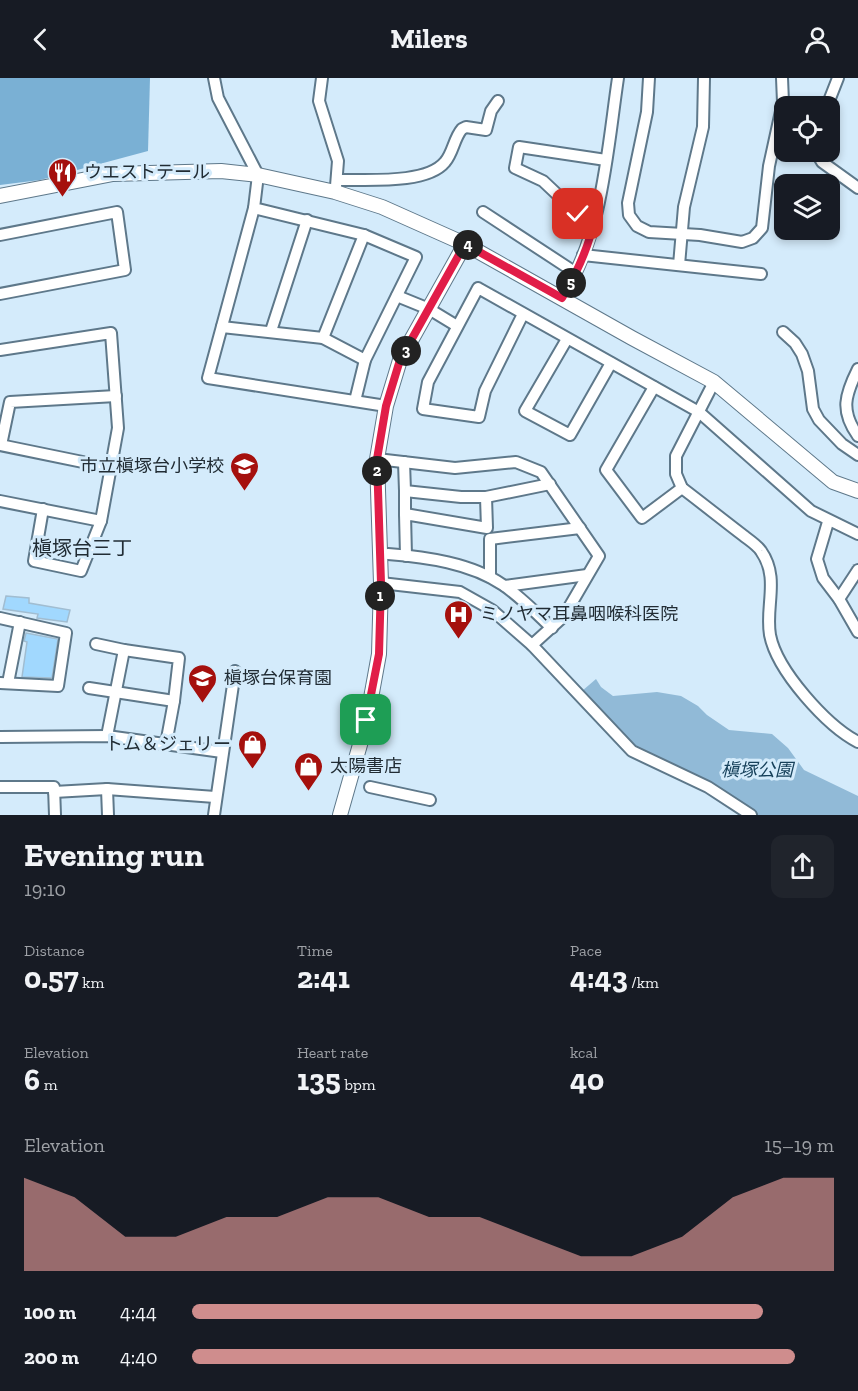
<!DOCTYPE html>
<html lang="en">
<head>
<meta charset="utf-8">
<style>
  :root { --surface:#171b24; --page:#20242c; --text:#f1f3f6; --muted:#9ea1a6; --accent:#cf8d8d }
  body { margin:0; font-family:"Zilla Slab","Noto Sans JP",serif; background:var(--page); color:var(--text); height:100vh; display:flex; flex-direction:column; font-size:22px; white-space:nowrap }
  * { box-sizing:border-box; margin:0 }
  p { font-size:20px; color:var(--muted) }
  .icon { flex:none; width:33px; height:33px; fill:none; stroke:currentColor; stroke-width:2; stroke-linecap:round; stroke-linejoin:round }
  .map { position:relative; height:737px; overflow:hidden }
  .panel { display:flex; flex-direction:column; background:var(--surface); flex:1 }
  .panel>* { flex:none }
  .tools { position:absolute; left:774px; top:18px; display:grid; gap:12px }
  .tools a { display:grid; place-items:center; width:66px; height:66px; border-radius:12px; background:var(--surface); box-shadow:0 3px 9px #0003; font-size:30px }
  .pin { position:absolute; display:grid; place-items:center; width:51px; height:51px; color:#fff; margin:-26px; border-radius:12px; box-shadow:0 3px 9px #0006 }
  .km { position:absolute; width:30px; height:30px; margin:-15px; border-radius:50%; background:#222; color:#fff; font-size:16px; line-height:30px; text-align:center }
  .round { display:grid; place-items:center; flex:none; width:63px; height:63px; border-radius:12px; background:var(--page) }
  .head { display:flex; align-items:center; justify-content:space-between; height:102px; padding:0 24px }
  h1 { font-size:33px; font-weight:700; line-height:45px }
  .stats { display:grid; grid-template-columns:repeat(3,1fr); gap:9px; height:102px; padding:6px 24px }
  .stats div { display:grid; align-content:center }
  .stats b { font-size:30px; font-weight:700 }
  .stats small { font-size:16px; font-weight:400 }
  .stats p { font-size:16px }
  .chart { height:168px; padding:12px 24px }
  .chart p { display:flex; justify-content:space-between }
  .chart svg { width:100%; height:108px; margin-top:6px; fill:var(--accent); opacity:.7 }
  ul { padding:0 24px; list-style:none; font-size:20px }
  li { display:grid; grid-template-columns:96px 72px 1fr; align-items:center; height:45px }
  li i { height:15px; border-radius:8px; background:var(--accent) }
  header { display:flex; justify-content:space-between; align-items:center; height:78px; padding:0 24px; background:var(--surface); font-size:27px; font-weight:700 }
  .map>svg:first-child { display:block }
  .green { fill:#91bad7 }
  .forest { fill:#7ab0d4 }
  .building { fill:#a1d8fe; stroke:#a1bdd1; stroke-width:1.5 }
  .lines { fill:none; stroke-linecap:round; stroke-linejoin:round }
  .street-casing { stroke:#5e788a; stroke-width:14 }
  .secondary-casing { stroke:#5e788a; stroke-width:16 }
  .street { stroke:#fff; stroke-width:10 }
  .secondary { stroke:#fff; stroke-width:14 }
  .route-casing { stroke:#fff; stroke-width:12 }
  .route { stroke:#e11d48; stroke-width:8 }
  .labels { text-anchor:middle; dominant-baseline:central; stroke-width:6; stroke-linejoin:round; paint-order:stroke }
  .poi-label { font-size:18px; fill:#212c34; stroke:#d4ebfb; text-anchor:start }
  .park-label { font-size:18px; font-style:italic; fill:#17415b; stroke:#d4ebfb }
  .neighbourhood-label { font-size:20px; fill:#212c34; stroke:#d4ebfb }
</style>
</head>
<body>
<header><svg class="icon" aria-label="back" viewBox="0 0 24 24"><path d="M15 5l-7 7 7 7"/></svg>Milers<svg class="icon" aria-label="person" viewBox="0 0 24 24"><circle cx="12" cy="8" r="4"/><path d="M4 21q1-7 8-7t8 7"/></svg></header>
<div class="map">
<svg width="858" height="737" viewBox="0 0 858 737">
  <rect width="100%" height="100%" fill="#d4ebfb"/>
  <!-- green -->
  <path class="green" d="M596 601 601 609 613 618 657 614 681 618 698 628 707 637 729 652 772 656 788 670 804 692 858 718V737H757L726 716 641 673 631 666 582 613Z"/>
  <!-- forest -->
  <path class="forest" d="M0 0H150L148 73 40 102 0 107Z"/>
  <!-- building -->
  <g class="building">
    <path d="M6 518 29 520V525L70 532 67 544 37 540 38 536 3 531Z"/>
    <path d="M26 555 58 561 52 600 22 599 27 564 24 563Z"/>
  </g>
  <g class="lines">
    <defs>
      <g id="street">
        <path d="M214 0 218 20 258 97 254 130 364 157 416 179 365 282 355 323"/>
        <path d="M322 0 319 23 338 83 336 108"/>
        <path d="M649 0 647 34 628 125 629 137 637 148 649 154 700 157 742 164 753 160 762 150 769 88 783 24 782 0"/>
        <path d="M827 28 838 0"/>
        <path d="M816 74 822 84 858 110"/>
        <path d="M337 102C365 101 426 107 445 84 453 75 454 60 462 51L466 49 486 52 491 33 498 23"/>
        <path d="M254 130 208 300 386 328"/>
        <path d="M483 134 576 195"/>
        <path d="M595 139 578 136 543 103 515 90 519 69 606 82"/>
        <path d="M0 157 117 134 125 192 0 216"/>
        <path d="M583 177 761 196"/>
        <path d="M679 187 684 129 703 49 704 0"/>
        <path d="M397 218 429 231 457 248"/>
        <path d="M562 220C603 155 607 74 618 0"/>
        <path d="M523 236 485 313 479 339 423 331 428 304 478 210 699 334 811 433 858 456"/>
        <path d="M222 249 323 260 365 282"/>
        <path d="M271 253 307 142"/>
        <path d="M783 254 795 265 802 276 808 293 813 331 819 342 842 366 858 377"/>
        <path d="M323 260 364 157"/>
        <path d="M567 261 525 333 570 357 611 285"/>
        <path d="M0 272 111 255 118 350 101 443 81 493 34 483 43 431"/>
        <path d="M858 291C845 317 840 333 858 358"/>
        <path d="M714 304 676 378V396L682 410C703 426 723 442 744 458 749 462 757 467 761 473 780 500 765 528 770 557 777 593 827 648 858 664"/>
        <path d="M654 309 606 392 642 440 682 410"/>
        <path d="M0 367 112 390"/>
        <path d="M1 367 10 324 116 318"/>
        <path d="M377 381 455 390 516 384 541 394 599 478 564 538 532 567"/>
        <path d="M404 384 405 413 461 419H486L487 450 405 436 406 478"/>
        <path d="M405 413V436"/>
        <path d="M486 419 550 406"/>
        <path d="M0 423 101 443"/>
        <path d="M828 444 817 481 823 500 839 521 858 554"/>
        <path d="M388 476C426 479 471 485 503 507 521 519 537 536 552 550"/>
        <path d="M490 499V461L580 450"/>
        <path d="M381 505 460 514 492 532 532 567 632 673 708 709 751 737"/>
        <path d="M505 508 587 497"/>
        <path d="M839 521 858 492"/>
        <path d="M0 540 66 555 58 608 0 605"/>
        <path d="M96 566 124 572"/>
        <path d="M8 605 20 544"/>
        <path d="M89 610 174 623 166 666"/>
        <path d="M107 658 124 572 179 580 174 623"/>
        <path d="M0 659 107 658 222 674"/>
        <path d="M0 709H54L55 737"/>
        <path d="M370 709 430 722"/>
        <path d="M107 711 108 737"/>
        <path d="M54 714 107 711 215 719"/>
        <path d="M214 737 235 593"/>
      </g>
      <g id="secondary">
        <path d="M0 118 113 96 221 93 258 97 335 114 382 129 465 166 632 260 714 304 833 404 858 413"/>
        <path d="M340 737 367 642 379 576 381 505 377 381 386 328 400 282 465 166"/>
      </g>
    </defs>
    <!-- street casing -->
    <use href="#street" class="street-casing"/>
    <!-- secondary casing -->
    <use href="#secondary" class="secondary-casing"/>
    <!-- street -->
    <use href="#street" class="street"/>
    <!-- secondary -->
    <use href="#secondary" class="secondary"/>
  </g>
  <g class="lines">
    <defs>
      <path id="route" d="M366 642 379 576 381 505 377 381 386 328 400 282 465 166 562 220C577 195 589 168 595 140L578 136"/>
    </defs>
    <!-- route casing -->
    <use href="#route" class="route-casing"/>
    <!-- route -->
    <use href="#route" class="route"/>
  </g>
  <!-- icons -->
  <defs>
    <symbol id="restaurant-pin" viewBox="-11 -11 22 30"><path d="M0 17L-7.5 6A9.5 9.5 0 1 1 7.5 6Z" fill="#a5100d" stroke="#d4ebfb"/><path d="M-5-6h1v4h1v-4h1v4h1v-4h1v5L-1.5 .5V6h-2V.5L-5-1ZM5-6V6H3V1.5H1.5Q1.5-4 5-6Z" fill="#fff"/></symbol>
    <symbol id="school-pin" viewBox="-11 -11 22 30"><path d="M0 17L-7.5 6A9.5 9.5 0 1 1 7.5 6Z" fill="#a5100d" stroke="#d4ebfb"/><path d="M0-5L7-2L0 1L-7-2ZM-4 1L0 2.5L4 1V4Q0 6-4 4Z" fill="#fff"/></symbol>
    <symbol id="hospital-pin" viewBox="-11 -11 22 30"><path d="M0 17L-7.5 6A9.5 9.5 0 1 1 7.5 6Z" fill="#a5100d" stroke="#d4ebfb"/><path d="M-5-5h3v3.5h4V-5h3V5h-3V1.5h-4V5h-3Z" fill="#fff"/></symbol>
    <symbol id="shop-pin" viewBox="-11 -11 22 30"><path d="M0 17L-7.5 6A9.5 9.5 0 1 1 7.5 6Z" fill="#a5100d" stroke="#d4ebfb"/><path d="M-5-2.5h2.3a2.7 3.5 0 0 1 5.4 0H5L5.5 6h-11ZM-1.5-2.5h3a1.5 2.3 0 0 0-3 0Z" fill="#fff"/></symbol>
  </defs>
  <g fill-rule="evenodd">
    <use href="#restaurant-pin" x="46" y="78" width="33" height="45"/>
    <use href="#school-pin" x="228" y="372" width="33" height="45"/>
    <use href="#hospital-pin" x="442" y="520" width="33" height="45"/>
    <use href="#school-pin" x="186" y="584" width="33" height="45"/>
    <use href="#shop-pin" x="236" y="650" width="33" height="45"/>
    <use href="#shop-pin" x="292" y="672" width="33" height="45"/>
  </g>
  <g class="labels">
    <!-- poi labels -->
    <g class="poi-label">
      <text x="84" y="94">ウエストテール</text>
      <text x="224" y="388" text-anchor="end">市立槇塚台小学校</text>
      <text x="480" y="536">ミノヤマ耳鼻咽喉科医院</text>
      <text x="224" y="600">槇塚台保育園</text>
      <text x="231" y="666" text-anchor="end">トム＆ジェリー</text>
      <text x="330" y="688">太陽書店</text>
    </g>
    <!-- park labels -->
    <g class="park-label">
      <text x="757" y="692">槇塚公園</text>
    </g>
    <!-- neighbourhood labels -->
    <g class="neighbourhood-label">
      <text x="82" y="470">槇塚台三丁</text>
    </g>
  </g>
</svg>
<div class="tools">
<a><svg class="icon" aria-label="locate" viewBox="0 0 24 24"><circle cx="12" cy="12" r="6"/><path d="M12 2v4M12 18v4M2 12h4M18 12h4"/></svg></a>
<a><svg class="icon" aria-label="layers" viewBox="0 0 24 24"><path d="M12 4l9 5-9 5-9-5zM3 14l9 5 9-5"/></svg></a>
</div>
<div class="pin" style="left:366px;top:642px;background:#1e9e55"><svg class="icon" aria-label="arrive" viewBox="0 0 24 24"><path d="M6 21V4h12l-3 4 3 4H6"/></svg></div>
<div class="pin" style="left:578px;top:136px;background:#d93025"><svg class="icon" aria-label="check" viewBox="0 0 24 24"><path d="M5 12l5 5 9-10"/></svg></div>
<b class="km" style="left:380px;top:518px">1</b>
<b class="km" style="left:377px;top:393px">2</b>
<b class="km" style="left:406px;top:273px">3</b>
<b class="km" style="left:468px;top:167px">4</b>
<b class="km" style="left:571px;top:205px">5</b>
</div>
<section class="panel">
<div class="head"><div><h1>Evening run</h1><p>19:10</p></div><a class="round"><svg class="icon" aria-label="share" viewBox="0 0 24 24"><path d="M12 15V3M7 8l5-5 5 5M5 13v7h14v-7"/></svg></a></div>
<div class="stats">
<div><p>Distance</p><b>0.57<small> km</small></b></div>
<div><p>Time</p><b>2:41</b></div>
<div><p>Pace</p><b>4:43<small> /km</small></b></div>
</div>
<div class="stats">
<div><p>Elevation</p><b>6<small> m</small></b></div>
<div><p>Heart rate</p><b>135<small> bpm</small></b></div>
<div><p>kcal</p><b>40</b></div>
</div>
<div class="chart"><p><span>Elevation</span>15–19 m</p>
<svg viewBox="0 0 160 44" preserveAspectRatio="none"><path d="M0 44V6L10 14L20 30L30 30L40 22L50 22L60 14L70 14L80 22L90 22L100 30L110 38L120 38L130 30L140 14L150 6L160 6V44z"/></svg>
</div>
<ul>
<li><b>100 m</b>4:44<i style="width:89%"></i></li>
<li><b>200 m</b>4:40<i style="width:94%"></i></li>
</ul>
</section>
</body>
</html>
